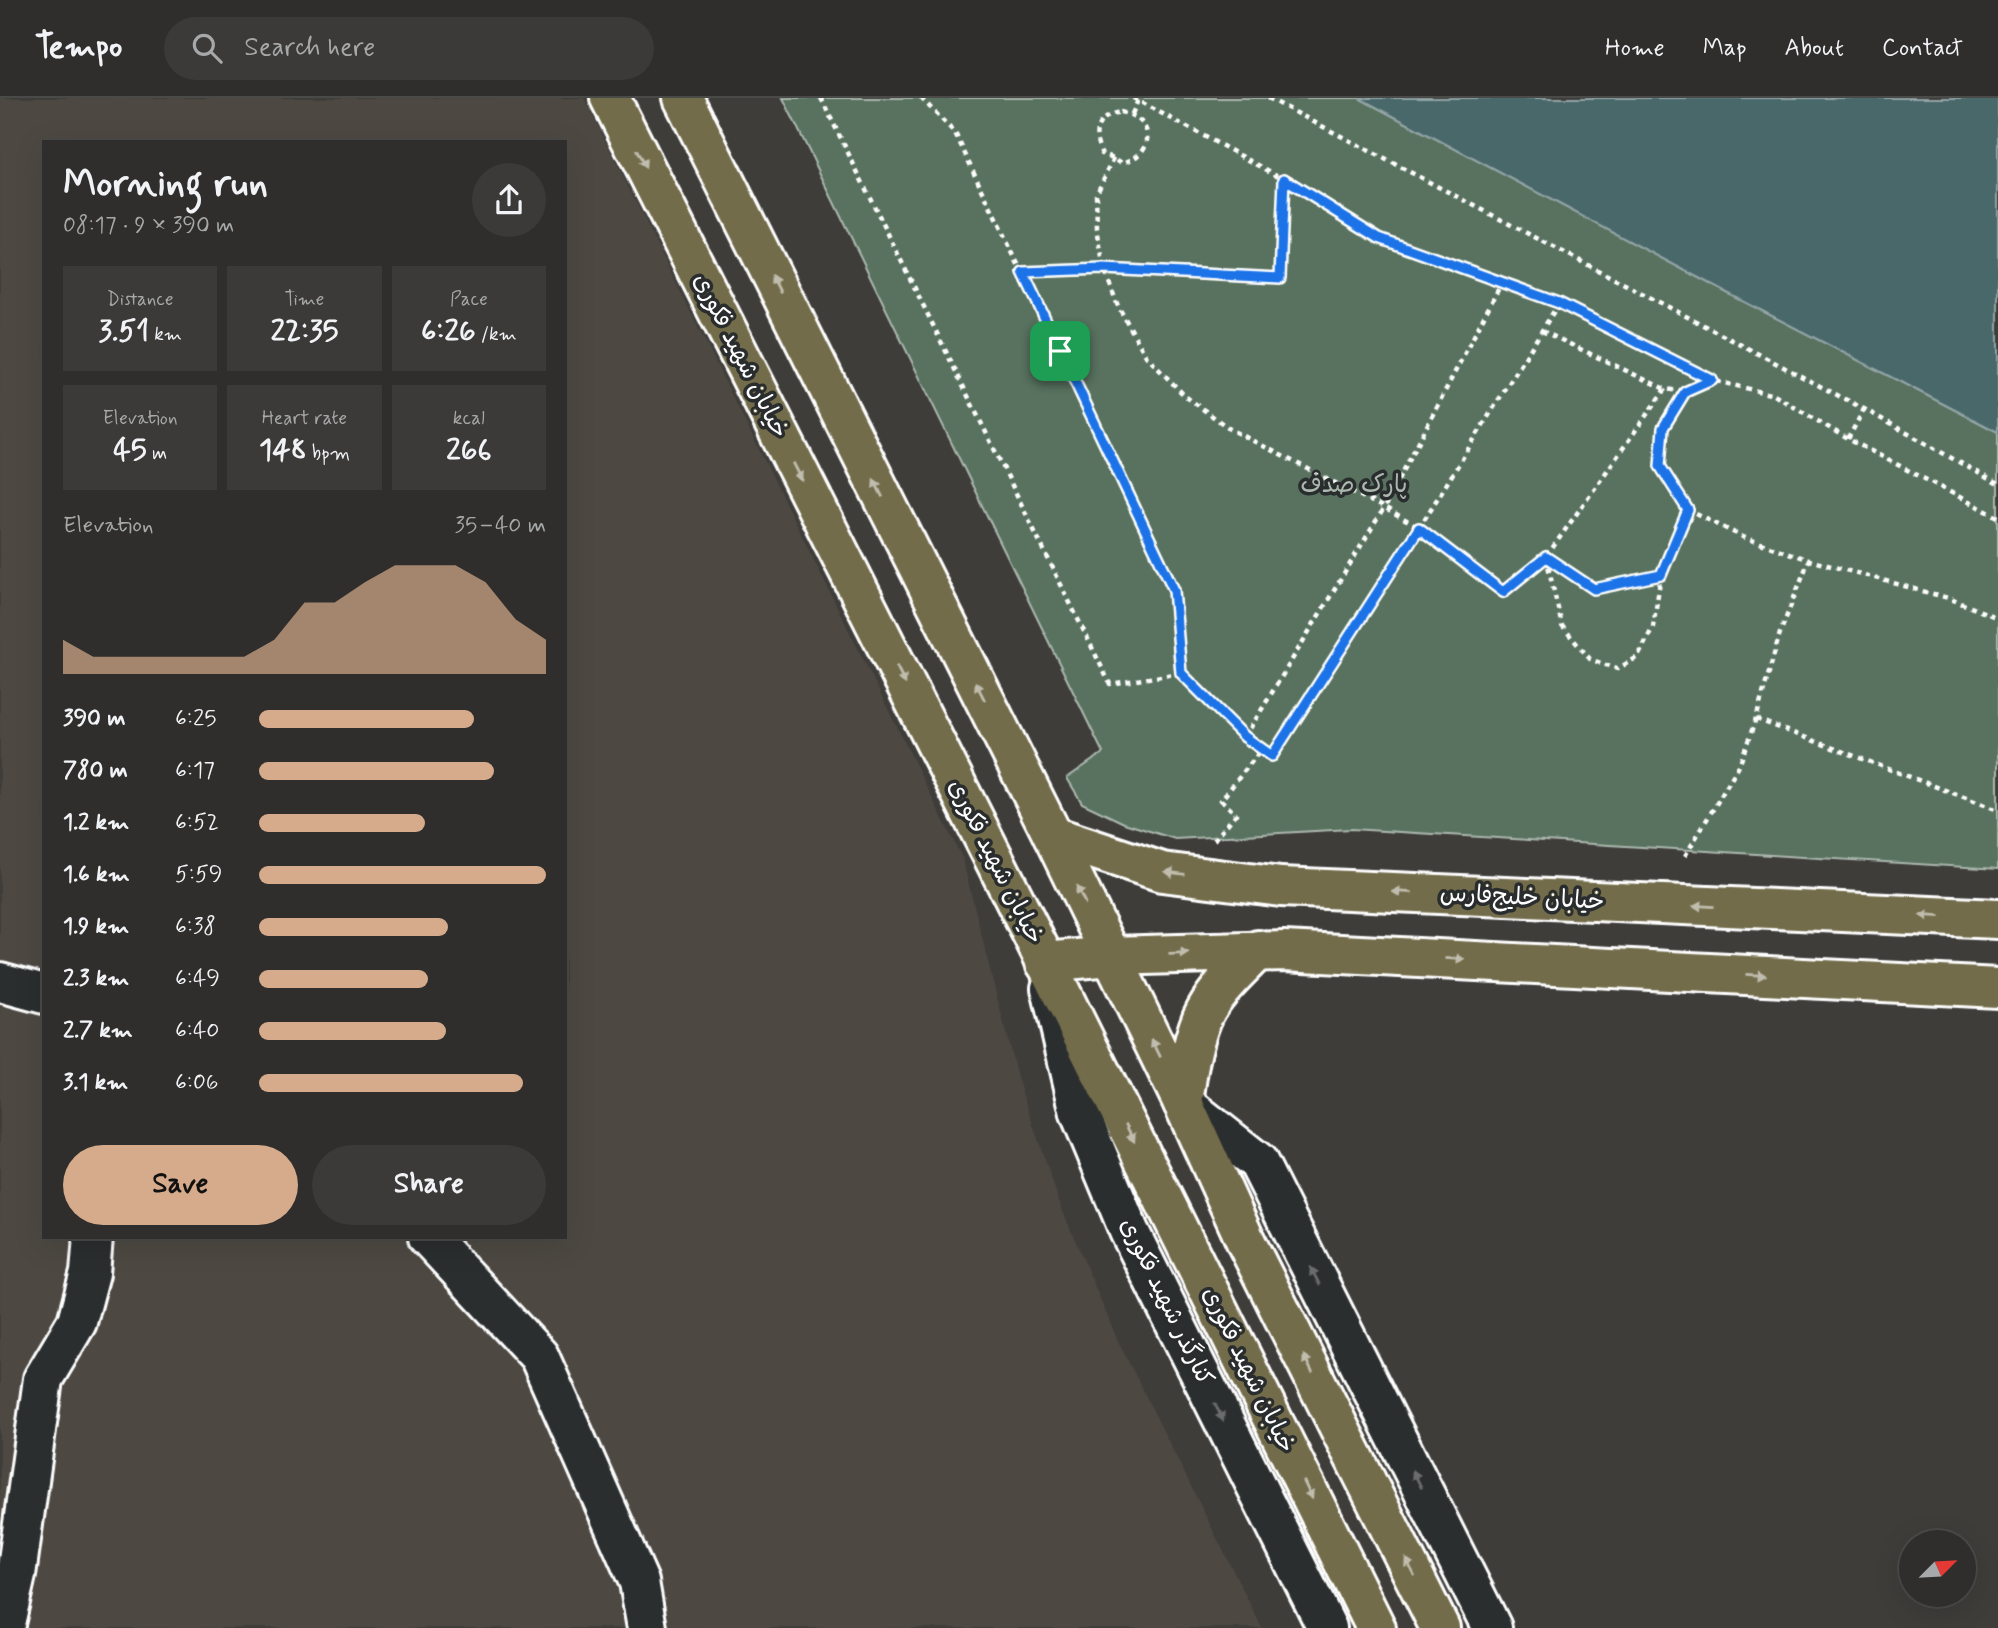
<!DOCTYPE html>
<html lang="en">
<head>
<meta charset="utf-8">
<style>
  :root { --surface:#2f2e2c; --page:#3b3a38; --text:#f1f3f6; --muted:#a7a8a9; --line:#4a4a48; --accent:#d6ab8b }
  body { margin:0; font-family:Mynerve,"Playpen Sans Arabic",sans-serif; background:var(--page); color:var(--text); height:100vh; display:flex; flex-direction:column; font-size:26px; white-space:nowrap }
  * { box-sizing:border-box; margin:0 }
  p { font-size:23px; color:var(--muted) }
  .icon { flex:none; width:38px; height:38px; fill:none; stroke:currentColor; stroke-width:2; stroke-linecap:round; stroke-linejoin:round }
  .map { position:relative; flex:1; overflow:hidden }
  .drawer { position:absolute; left:42px; top:42px; width:525px; height:1099px; display:flex; flex-direction:column; background:var(--surface); border-radius:0px; box-shadow:0 7px 28px #0002,0 0 0 2px var(--line) }
  .drawer>* { flex:none }
  .needle { width:46px; rotate:66deg }
  .tools { position:absolute; left:1899px; top:1432px; display:grid; gap:14px }
  .tools a { display:grid; place-items:center; width:77px; height:77px; border-radius:50%; background:var(--surface); box-shadow:0 7px 28px #0002,0 0 0 2px var(--line); font-size:35px }
  .pin { position:absolute; display:grid; place-items:center; width:60px; height:60px; color:#fff; margin:-30px; border-radius:14px; box-shadow:0 4px 10px #0006 }
  .round { display:grid; place-items:center; flex:none; width:74px; height:74px; border-radius:37px; background:var(--page) }
  .headline { display:flex; align-items:center; justify-content:space-between; height:119px; padding:0 21px }
  h1 { font-size:38px; font-weight:700; line-height:52px }
  .metrics { display:grid; grid-template-columns:repeat(3,1fr); gap:10px; height:119px; padding:7px 21px }
  .metrics div { display:grid; align-content:center; border-radius:0px; background:var(--page); text-align:center }
  .metrics b { font-size:30px; font-weight:700 }
  .metrics small { font-size:19px; font-weight:400 }
  .metrics p { font-size:19px }
  .chart { height:196px; padding:14px 21px }
  .chart p { display:flex; justify-content:space-between }
  .chart svg { width:100%; height:126px; margin-top:7px; fill:var(--accent); opacity:.7 }
  .cta { display:flex; gap:14px; margin-top:auto; padding:14px 21px }
  .cta a { flex:1; height:80px; border-radius:42px; background:var(--accent); color:#111; font-size:28px; font-weight:700; line-height:80px; text-align:center }
  .cta a+a { background:var(--page); color:var(--text) }
  ul { padding:0 21px; list-style:none; font-size:23px }
  li { display:grid; grid-template-columns:112px 84px 1fr; align-items:center; height:52px }
  li i { height:18px; border-radius:9px; background:var(--accent) }
  header { display:flex; align-items:center; gap:42px; box-sizing:border-box; height:98px; padding:0 35px; background:var(--surface); border-bottom:2px solid var(--line) }
  header strong { font-size:33px }
  nav { display:flex; gap:38px; margin-inline-start:auto; font-size:24px }
  .search { width:490px; height:63px; background:var(--page); display:flex; align-items:center; gap:18px; box-sizing:border-box; padding:0 24px; border-radius:38px; color:var(--muted); font-size:26px }
  .map>svg:first-child { display:block }
  .built { fill:#4e4843; fill-rule:evenodd }
  .green { fill:#59725f; stroke:#acb8af; stroke-width:2 }
  .water { fill:#4a686b; stroke:#92a4a6; stroke-width:2 }
  .lines { fill:none; stroke-linecap:round; stroke-linejoin:round }
  .minor-casing { stroke:#fff; stroke-width:44 }
  .major-casing { stroke:#fff; stroke-width:44 }
  .path { stroke:#fff; stroke-width:4.5; stroke-dasharray:5 5; stroke-linecap:butt }
  .minor { stroke:#2a2d2e; stroke-width:38 }
  .major { stroke:#736c4b; stroke-width:38 }
  .oneway { fill:#c0bdae }
  .oneway2 { fill:#6a6c6d }
  .route-casing { stroke:#fff; stroke-width:14 }
  .route { stroke:#1a73e8; stroke-width:9 }
  .labels { text-anchor:middle; dominant-baseline:central; stroke-width:7; stroke-linejoin:round; paint-order:stroke }
  .street-label { font-size:24px; fill:#fff; stroke:#2a2d2e }
  .park-label { font-size:24px; fill:#acb8af; stroke:#2a2d2e }
</style>
</head>
<body>
<header>
<strong>Tempo</strong>
<div class="search"><svg class="icon" aria-label="search" viewBox="0 0 24 24"><circle cx="10" cy="10" r="6"/><path d="M15 15l6 6"/></svg>Search here</div>
<nav><a>Home</a><a>Map</a><a>About</a><a>Contact</a></nav>
</header>
<div class="map">
<svg width="1998" height="1530" viewBox="0 0 1998 1530">
  <rect width="100%" height="100%" fill="#3f3d3a"/>
  <filter id="ink" filterUnits="userSpaceOnUse"><feTurbulence type="fractalNoise" baseFrequency=".0143" numOctaves="2"/><feDisplacementMap in="SourceGraphic" scale="14" xChannelSelector="R" yChannelSelector="G"/><feConvolveMatrix kernelMatrix="1 2 1 2 8 2 1 2 1" color-interpolation-filters="sRGB"/></filter>
  <g filter="url(#ink)">
    <!-- built -->
    <path class="built" d="M0 0H584L962 760 1018 983 1061 1109 1117 1241 1262 1530H0ZM44 44H565V1139H44Z"/>
    <!-- green -->
    <path class="green" d="M783 0H1359L1733 198 1998 334V771L1351 731 1175 741 1124 725 1082 705 1067 680 1103 655Z"/>
    <!-- water -->
    <path class="water" d="M1359 0H1998V334L1733 198Z"/>
    <g class="lines">
      <defs>
        <g id="minor">
          <path d="M0 884 44 896"/>
          <path d="M1051 890 1080 1015 1129 1133 1327 1530"/>
          <path d="M1183 1005 1258 1064 1492 1530"/>
          <path d="M428 1139 539 1258 639 1484 647 1530"/>
          <path d="M4 1530 16 1477 43 1281 77 1224 90 1175 93 1139"/>
        </g>
        <g id="major">
          <path d="M610 0 1035 842 1376 1530"/>
          <path d="M683 0 1053 738 1183 1005 1247 1146 1440 1530"/>
          <path d="M1053 738 1162 774 1281 789 1998 821"/>
          <path d="M1045 864 1111 858 1284 853 1998 890"/>
          <path d="M1183 1005C1187 976 1191 947 1202 920 1214 893 1238 873 1258 852"/>
        </g>
      </defs>
      <!-- minor casing -->
      <use href="#minor" class="minor-casing"/>
      <!-- major casing -->
      <use href="#major" class="major-casing"/>
      <!-- path -->
      <g class="path">
        <path d="M821 0 1110 586 1181 575 1245 639 1272 658 1419 430 1559 205"/>
        <path d="M921 0 955 35 1174 492 1181 575"/>
        <path d="M1133 0 1284 81 1379 140 1559 205 1712 282 1774 297 1848 341 1998 419"/>
        <path d="M1268 0 1864 311 1998 386"/>
        <path d="M1120 14C1156 20 1156 56 1122 65L1114 60 1102 56C1091 35 1096 19 1120 14Z"/>
        <path d="M1132 16 1138 2"/>
        <path d="M1114 60 1096 96 1097 130 1104 171 1118 208 1146 258 1185 298 1230 331 1384 410 1419 430 1503 494 1546 459 1665 291"/>
        <path d="M1023 174 1104 171 1281 180 1284 81"/>
        <path d="M1542 233 1665 291 1685 294"/>
        <path d="M1711 282 1685 294 1663 330 1660 367 1688 412 1743 439 1809 462 1948 500 1998 520"/>
        <path d="M1848 341 1864 311"/>
        <path d="M1546 459 1562 528 1590 561 1617 571 1638 559 1653 529 1661 477 1688 412"/>
        <path d="M1547 459 1594 491 1660 477"/>
        <path d="M1756 621 1998 712"/>
        <path d="M1245 639 1384 410 1502 184"/>
        <path d="M1214 742 1236 716 1221 702 1262 651"/>
        <path d="M1685 758 1739 668 1756 621 1780 535 1809 462"/>
      </g>
      <!-- minor -->
      <use href="#minor" class="minor"/>
      <!-- major -->
      <use href="#major" class="major"/>
    </g>
    <!-- one-way arrows -->
    <defs><path id="oneway-solid" d="M-6-.8H1V-3.2L6.5 0L1 3.2V.8H-6Z" transform="scale(1.75)"/></defs>
    <g class="oneway">
      <use href="#oneway-solid" transform="translate(641 61) rotate(63)"/>
      <use href="#oneway-solid" transform="translate(776 186) rotate(-117)"/>
      <use href="#oneway-solid" transform="translate(798 374) rotate(63)"/>
      <use href="#oneway-solid" transform="translate(878 390) rotate(-117)"/>
      <use href="#oneway-solid" transform="translate(901 577) rotate(63)"/>
      <use href="#oneway-solid" transform="translate(980 593) rotate(-117)"/>
      <use href="#oneway-solid" transform="translate(1175 775) rotate(-173)"/>
      <use href="#oneway-solid" transform="translate(1402 794) rotate(-177)"/>
      <use href="#oneway-solid" transform="translate(1081 797) rotate(-116)"/>
      <use href="#oneway-solid" transform="translate(1703 808) rotate(-177)"/>
      <use href="#oneway-solid" transform="translate(1930 818) rotate(-177)"/>
      <use href="#oneway-solid" transform="translate(1179 856) rotate(-2)"/>
      <use href="#oneway-solid" transform="translate(1455 861) rotate(3)"/>
      <use href="#oneway-solid" transform="translate(1756 877) rotate(3)"/>
      <use href="#oneway-solid" transform="translate(1156 950) rotate(-116)"/>
      <use href="#oneway-solid" transform="translate(1130 1035) rotate(64)"/>
      <use href="#oneway-solid" transform="translate(1308 1266) rotate(-117)"/>
      <use href="#oneway-solid" transform="translate(1308 1392) rotate(64)"/>
      <use href="#oneway-solid" transform="translate(1410 1469) rotate(-117)"/>
    </g>
    <g class="oneway2">
      <use href="#oneway-solid" transform="translate(1315 1178) rotate(-117)"/>
      <use href="#oneway-solid" transform="translate(1219 1314) rotate(64)"/>
      <use href="#oneway-solid" transform="translate(1417 1381) rotate(-117)"/>
    </g>
  </g>
  <g class="lines" filter="url(#ink)">
    <defs>
      <path id="route" d="M1284 81 1379 140 1559 205 1712 282 1685 294 1663 330 1660 368 1688 412 1661 477 1594 491 1546 459 1503 494 1419 430 1272 658 1245 639 1181 575 1174 492 1023 174 1104 171 1280 180Z"/>
    </defs>
    <!-- route casing -->
    <use href="#route" class="route-casing"/>
    <!-- route -->
    <use href="#route" class="route"/>
  </g>
  <g class="labels">
    <!-- street labels -->
    <g class="street-label">
      <text transform="translate(740 258) rotate(63)">خیابان شهید فکوری</text>
      <text transform="translate(995 764) rotate(63)">خیابان شهید فکوری</text>
      <text transform="translate(1522 800) rotate(3)">خیابان خلیج‌فارس</text>
      <text transform="translate(1166 1204) rotate(64)">کنارگذر شهید فکوری</text>
      <text transform="translate(1248 1272) rotate(64)">خیابان شهید فکوری</text>
    </g>
    <!-- park labels -->
    <g class="park-label">
      <text x="1354" y="387">پارک صدف</text>
    </g>
  </g>
</svg>
<div class="tools">
<a><svg class="needle" viewBox="-14 -14 28 28"><path d="M0-13l5 13h-10z" fill="#e53935"/><path d="M0 13l5-13h-10z" fill="#a7a8a9"/></svg></a>
</div>
<div class="pin" style="left:1060px;top:253px;background:#1e9e55"><svg class="icon" aria-label="arrive" viewBox="0 0 24 24"><path d="M6 21V4h12l-3 4 3 4H6"/></svg></div>
<section class="drawer">
<div class="headline"><div><h1>Morning run</h1><p>08:17 · 9 × 390 m</p></div><a class="round"><svg class="icon" aria-label="share" viewBox="0 0 24 24"><path d="M12 15V3M7 8l5-5 5 5M5 13v7h14v-7"/></svg></a></div>
<div class="metrics">
<div><p>Distance</p><b>3.51<small> km</small></b></div>
<div><p>Time</p><b>22:35</b></div>
<div><p>Pace</p><b>6:26<small> /km</small></b></div>
</div>
<div class="metrics">
<div><p>Elevation</p><b>45<small> m</small></b></div>
<div><p>Heart rate</p><b>148<small> bpm</small></b></div>
<div><p>kcal</p><b>266</b></div>
</div>
<div class="chart"><p><span>Elevation</span>35–40 m</p>
<svg viewBox="0 0 160 44" preserveAspectRatio="none"><path d="M0 44V32L10 38L20 38L30 38L40 38L50 38L60 38L70 32L80 19L90 19L100 12L110 6L120 6L130 6L140 12L150 25L160 32V44z"/></svg>
</div>
<ul>
<li><b>390 m</b>6:25<i style="width:75%"></i></li>
<li><b>780 m</b>6:17<i style="width:82%"></i></li>
<li><b>1.2 km</b>6:52<i style="width:58%"></i></li>
<li><b>1.6 km</b>5:59<i style="width:100%"></i></li>
<li><b>1.9 km</b>6:38<i style="width:66%"></i></li>
<li><b>2.3 km</b>6:49<i style="width:59%"></i></li>
<li><b>2.7 km</b>6:40<i style="width:65%"></i></li>
<li><b>3.1 km</b>6:06<i style="width:92%"></i></li>
</ul>
<div class="cta"><a>Save</a><a>Share</a></div>
</section>
</div>
</body>
</html>
